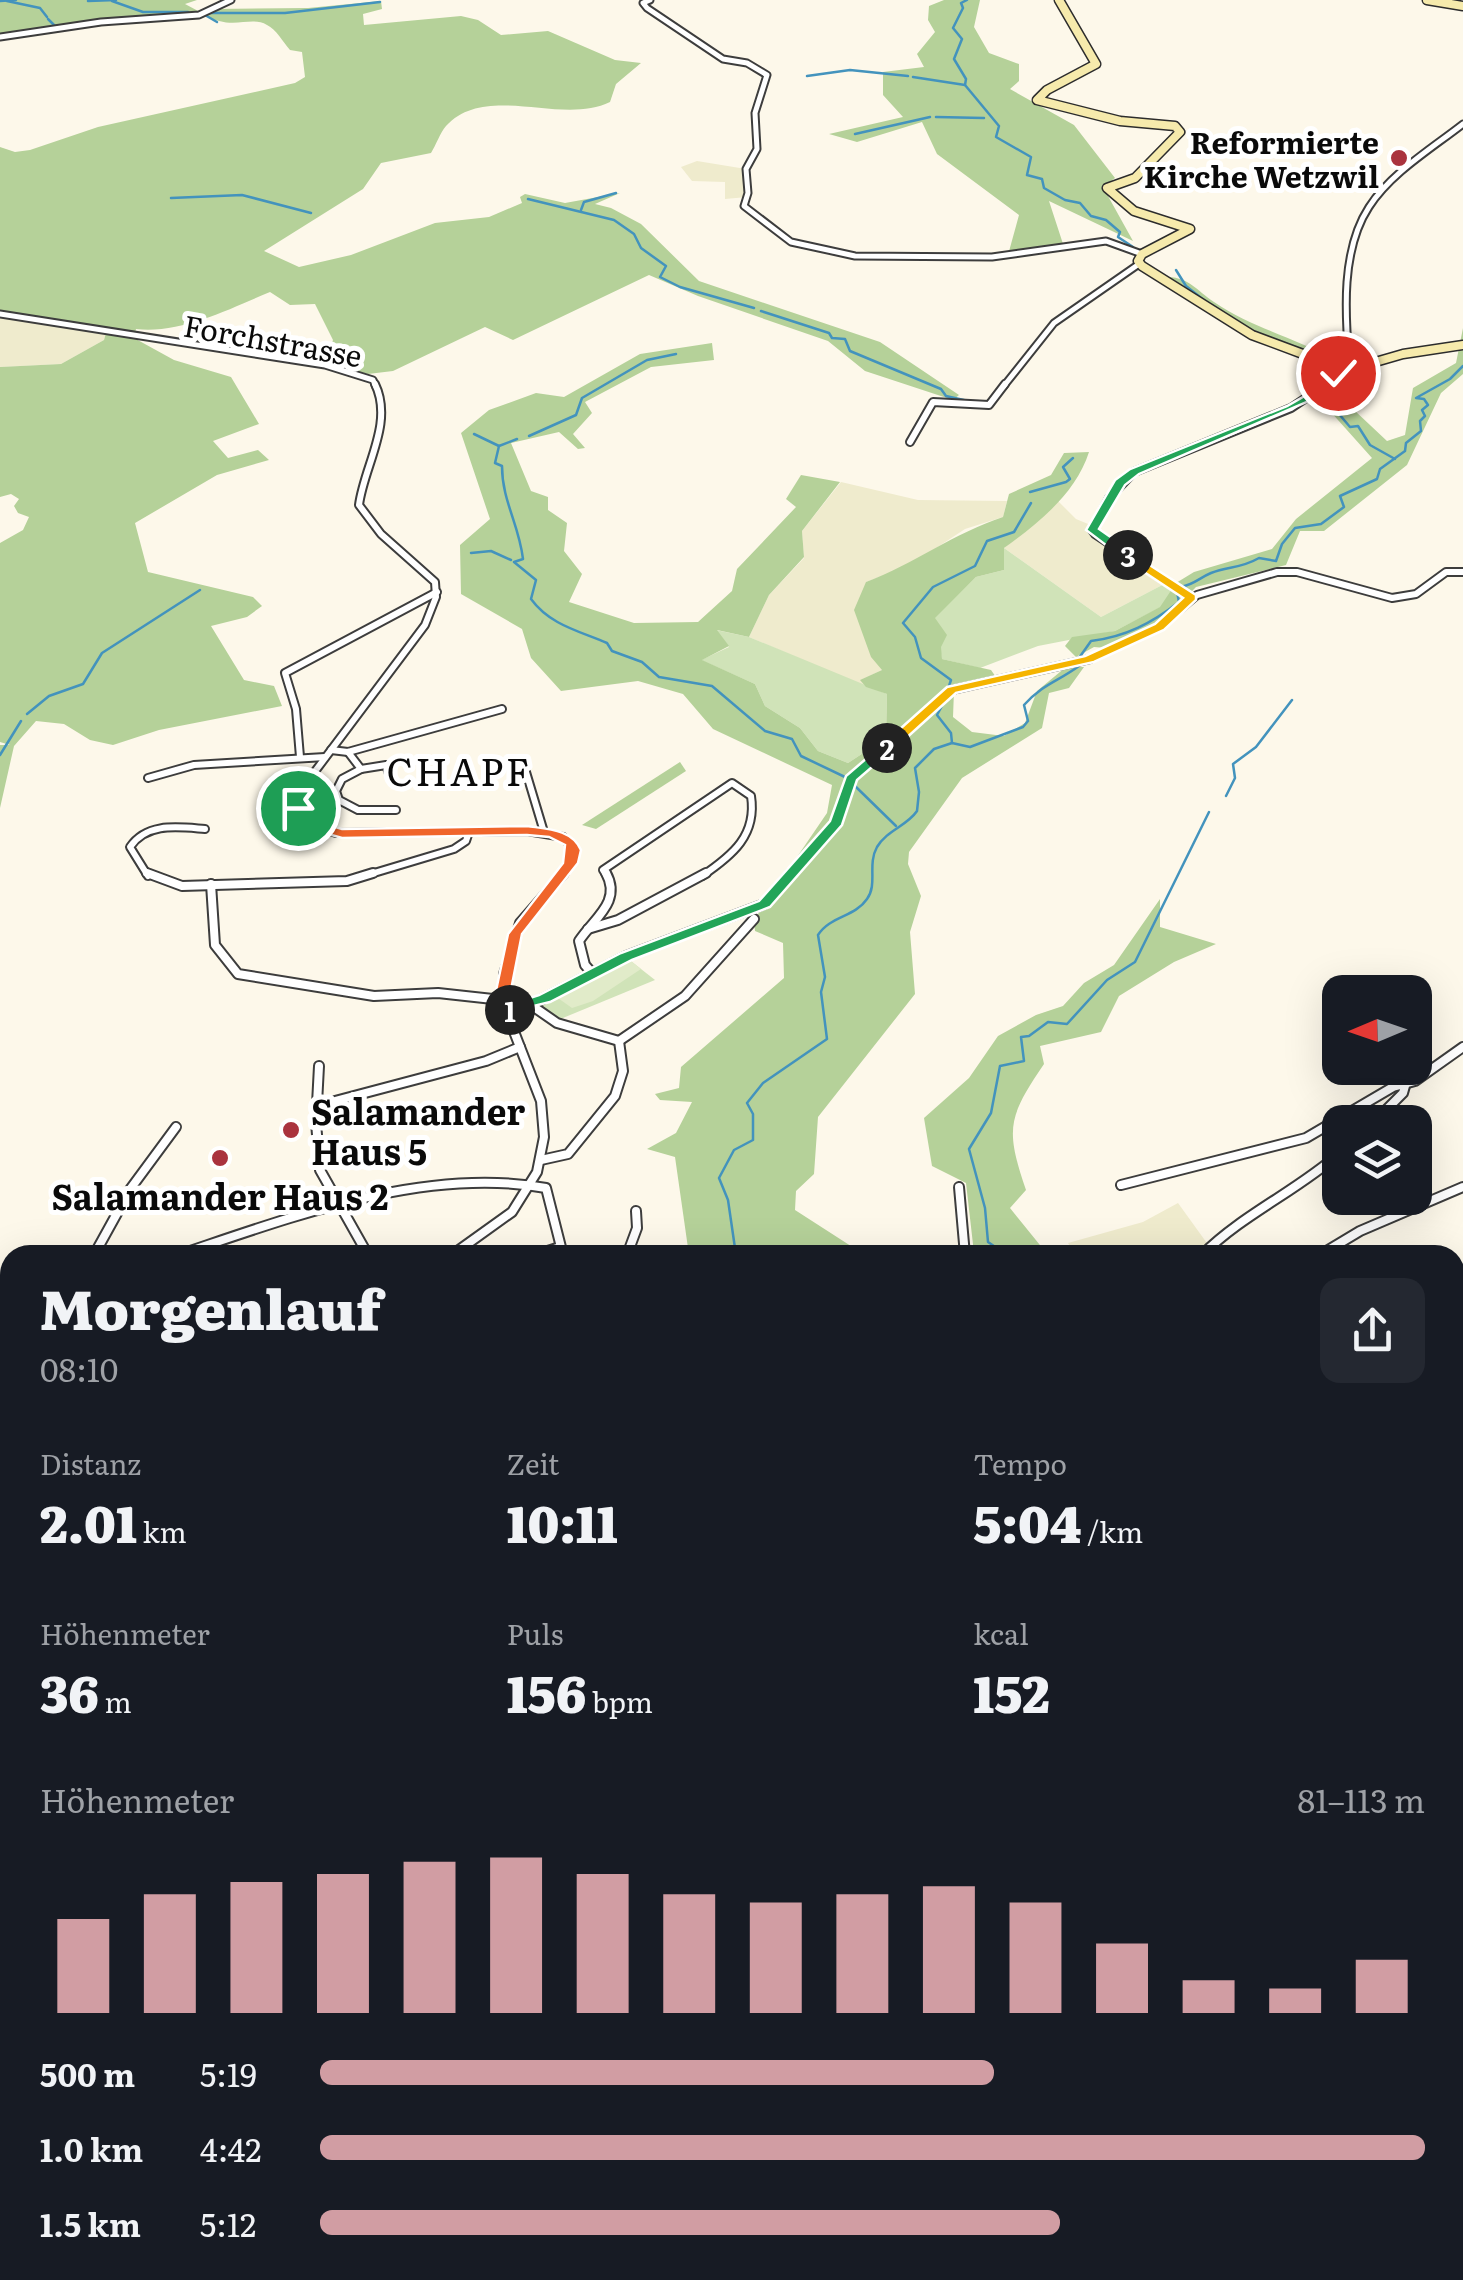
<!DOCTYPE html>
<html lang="de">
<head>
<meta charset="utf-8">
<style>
  :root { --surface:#171b24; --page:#242831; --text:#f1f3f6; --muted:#9ea1a6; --accent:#d19da3 }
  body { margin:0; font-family:Literata,serif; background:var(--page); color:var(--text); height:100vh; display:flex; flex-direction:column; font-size:38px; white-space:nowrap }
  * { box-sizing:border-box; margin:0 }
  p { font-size:32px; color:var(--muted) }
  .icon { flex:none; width:55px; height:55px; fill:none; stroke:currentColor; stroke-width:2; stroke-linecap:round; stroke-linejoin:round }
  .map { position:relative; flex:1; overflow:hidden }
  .panel { position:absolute; left:0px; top:1245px; width:1465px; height:1035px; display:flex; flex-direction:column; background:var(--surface); border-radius:30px 30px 0 0; box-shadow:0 10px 40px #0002 }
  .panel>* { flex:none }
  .needle { width:65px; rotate:268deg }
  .fabs { position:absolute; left:1322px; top:975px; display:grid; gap:20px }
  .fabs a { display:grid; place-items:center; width:110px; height:110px; border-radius:20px; background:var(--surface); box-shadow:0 10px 40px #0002; font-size:50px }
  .pin { position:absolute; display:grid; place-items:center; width:85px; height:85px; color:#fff; margin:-42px; border:5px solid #fff; border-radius:50%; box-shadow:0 2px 10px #0007 }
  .km { position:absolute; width:50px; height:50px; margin:-25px; border-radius:50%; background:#222; color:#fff; font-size:28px; line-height:50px; text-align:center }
  .round { display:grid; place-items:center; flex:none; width:105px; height:105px; border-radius:20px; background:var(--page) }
  .headline { display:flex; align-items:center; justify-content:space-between; height:170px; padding:0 40px }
  h1 { font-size:55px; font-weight:800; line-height:75px }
  .metrics { display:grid; grid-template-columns:repeat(3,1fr); gap:15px; height:170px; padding:10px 40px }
  .metrics div { display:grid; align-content:center }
  .metrics b { font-size:50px; font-weight:800 }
  .metrics small { font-size:28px; font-weight:400 }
  .metrics p { font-size:28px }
  .chart { height:280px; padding:20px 40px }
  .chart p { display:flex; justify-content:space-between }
  .chart svg { width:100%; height:180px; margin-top:10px; stroke:var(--accent); stroke-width:6 }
  ul { padding:0 40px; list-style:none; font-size:32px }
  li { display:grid; grid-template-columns:160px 120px 1fr; align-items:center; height:75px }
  li i { height:25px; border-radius:12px; background:var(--accent) }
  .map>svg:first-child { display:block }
  .farmland { fill:#efebcd }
  .green { fill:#d0e3b8 }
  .forest { fill:#b5d199 }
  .cemetery { fill:#d3dbbe }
  .pitch { fill:#e1ebc9 }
  .water { fill:#b4dbee; stroke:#4393bd; stroke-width:2.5 }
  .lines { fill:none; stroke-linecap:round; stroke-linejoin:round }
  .stream-far1 { stroke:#4393bd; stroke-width:2.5 }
  .stream { stroke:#4393bd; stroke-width:4 }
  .street-far3-casing { stroke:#3d3d3d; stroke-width:9 }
  .street-far2-casing { stroke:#3d3d3d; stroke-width:10 }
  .street-far1-casing { stroke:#3d3d3d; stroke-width:12 }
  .street-casing { stroke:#3d3d3d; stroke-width:15 }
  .secondary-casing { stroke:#2c2c2c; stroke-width:11 }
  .primary-casing { stroke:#1b1b1b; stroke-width:6 }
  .street-far3 { stroke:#fff; stroke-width:5 }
  .street-far2 { stroke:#fff; stroke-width:6 }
  .street-far1 { stroke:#fff; stroke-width:8 }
  .street { stroke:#fff; stroke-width:10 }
  .secondary { stroke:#f6eaac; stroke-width:8 }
  .primary { fill:#e9c56d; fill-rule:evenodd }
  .rail { stroke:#aa333e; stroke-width:4 }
  .split-1 { fill:#f0652b; stroke:#fff; stroke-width:2.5 }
  .split-2 { fill:#22a559; stroke:#fff; stroke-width:2.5 }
  .split-3 { fill:#f5b400; stroke:#fff; stroke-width:2.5 }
  .split-4 { fill:#22a559; stroke:#fff; stroke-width:2.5 }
  .poi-dot { fill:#aa333e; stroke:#fff; stroke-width:4 }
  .labels { text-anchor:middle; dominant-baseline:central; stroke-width:10; stroke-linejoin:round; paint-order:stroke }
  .far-poi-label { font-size:30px; font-weight:bold; fill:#0a0a0a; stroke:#fff; text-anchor:end }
  .far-street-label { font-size:30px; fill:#0a0a0a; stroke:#fff }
  .poi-label { font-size:35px; font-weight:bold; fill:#0a0a0a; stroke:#fff; text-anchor:start }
  .neighbourhood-label { font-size:38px; letter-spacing:2.5px; fill:#0a0a0a; stroke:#fff }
</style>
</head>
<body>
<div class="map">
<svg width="1463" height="2280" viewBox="0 0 1463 2280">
  <rect width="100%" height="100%" fill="#fdf8ea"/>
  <!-- farmland -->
  <g class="farmland">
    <path d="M697 161 746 169 747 197 725 199V182L692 181 681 167Z"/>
    <path d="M0 313 106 333 104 340 61 364 0 367Z"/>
    <path d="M841 482 918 500 1007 501 1003 517 965 529 909 566 866 582 882 670 861 680 866 687 749 637 769 595 804 558 802 531Z"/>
    <path d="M1058 501 1076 519 1093 526 1096 534 1168 582 1101 617 1004 548Z"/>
    <path d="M1178 1203 1209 1246 1203 1255H1076L1068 1243 1143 1222Z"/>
    <path d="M10 1787V1884L5 1887 10 1896V1977L0 1983V1792Z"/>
  </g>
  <!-- green -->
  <g class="green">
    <path d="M1004 548 1101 617 1168 582 1175 586 1161 607 1115 631 1038 646 980 668 942 659 934 618 976 577 1004 570Z"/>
    <path d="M716 630 749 637 887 694 886 738 848 763 818 751 800 728 765 706 755 684 701 660 729 647Z"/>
    <path d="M627 958 655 980 558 1020 545 1015 538 1005Z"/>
  </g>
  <!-- forest -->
  <g class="forest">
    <path d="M0 0H197L185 4 200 12 0 35Z"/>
    <path d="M944 0H980L974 27 989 53 1019 64V81L1010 89 1074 125 1115 178 1103 187 1133 241 1049 201 1064 247 1008 255 1019 215 937 154 922 122 857 142 829 134 903 117 883 95V72L924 67 917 54 935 32 928 20 929 6Z"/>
    <path d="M381 1 382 9 363 14 364 25 461 16 478 20 501 35 548 31 615 60 641 63 616 84 610 102C561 126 486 82 446 126 440 133 436 145 431 153L381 163 363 189 264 251 299 267 351 255 435 223 489 217 522 203 520 197 525 194 565 203 620 193 595 204 611 208 641 224 699 281 880 342 959 395 953 400 865 371 828 341 698 296 649 275 513 340 485 327 393 371 368 374 324 363 333 340 315 304 290 305 270 292C229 309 181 334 136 329L134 338 174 360 231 377 259 424 213 441 228 458 258 450 269 460 217 475 135 523 148 572 253 597 262 606 247 617 211 626 244 680 274 686 282 706 159 730 113 745 90 740 64 724 36 721 14 746 0 808V745H10L0 742V543L23 530 29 517 18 513 14 506 19 499 11 494 0 497V367L61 364 104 340 106 333 0 313V147L15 152 30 150 98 127 295 83 305 77 302 52 290 50C283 42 276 29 267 25 250 15 231 32 204 14L214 9 308 8Z"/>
    <path d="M1168 277C1190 278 1196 290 1214 302 1252 328 1296 338 1335 360L1325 363 1231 323Z"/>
    <path d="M1463 328V374L1441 393 1407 465 1324 531H1300L1286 565 1196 587 1166 618 1146 631 1106 648 1094 647 1076 657 1065 646 1072 637 1115 631 1160 607 1176 583 1194 572 1272 549 1296 519 1372 458 1312 391 1334 367H1353L1337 394 1387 441 1405 435 1413 388 1456 363Z"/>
    <path d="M712 343 714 360 651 367 585 402 592 413 573 434 585 448 578 449 559 432 511 443 531 491 548 497V510L567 523 564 551 582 574 569 602 634 623 698 622 732 591 737 569 796 507 786 499 801 475 840 482 802 531 804 557 769 595 749 637 717 630 729 646 702 660 755 684 765 706 800 728 818 751 848 763 886 738 887 694 866 687 860 680 882 670 871 657 854 610 866 582C914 564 954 533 1003 517L1009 494 1051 475 1064 453 1089 452C1076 493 1039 523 1004 548V570L976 577 935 618 947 635 941 647 942 659 991 670 998 680 954 691 953 717 972 732 1004 736 1025 723 1037 691 1066 667H1084L1069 688 1049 693 1042 728 962 778 909 852 908 864 921 896 910 932 915 994 818 1117 814 1174 796 1191 795 1210 854 1248 847 1255H689L675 1157 647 1149 676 1133 692 1102 660 1100 655 1094 679 1088 681 1067 784 978 783 943 755 931 754 920 827 813 832 785 713 729 683 694 638 681 561 691 531 658 522 629 461 594 460 545 490 519 461 433 489 410 536 393 564 397 640 354Z"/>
    <path d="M680 762 686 771 596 829 582 825Z"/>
    <path d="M1160 899V927L1216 944 1174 962 1119 996 1101 1032 1040 1046 1044 1064C1008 1117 1005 1129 1026 1190L1010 1208 1048 1255H978L974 1253 966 1183 932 1166 924 1118 969 1078 998 1036 1036 1015 1063 1006 1084 983 1114 965Z"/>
  </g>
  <!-- cemetery -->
  <path class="cemetery" d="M1463 2052V2185L1455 2187V2057Z"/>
  <!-- pitch -->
  <path class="pitch" d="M627 958 641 969 593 1001 572 1008 555 996Z"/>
  <!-- water -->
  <path class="water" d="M1463 2239V2280H1431L1429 2274 1425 2280 1360 2278 1365 2270H1455V2249Z"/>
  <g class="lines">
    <!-- stream-far1 -->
    <g class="stream-far1">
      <path d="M967 0 961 3 963 8 953 28 962 39 954 59 966 79 965 85 999 126 996 137 1031 157 1027 175 1042 179 1044 188 1065 200 1080 203 1091 216 1106 220 1120 232 1118 237 1133 247"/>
      <path d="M0 1 16 0"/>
      <path d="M7 1 40 8 47 17"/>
      <path d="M88 1 116 0"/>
      <path d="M112 1 143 12H188"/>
      <path d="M209 13H285L380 2"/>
      <path d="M205 15 217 22"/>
      <path d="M48 19 55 26"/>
      <path d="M807 76 850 70 908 76"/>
      <path d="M913 77 965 85"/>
      <path d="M936 117 984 118"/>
      <path d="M855 134 930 117"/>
      <path d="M171 198 242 195 311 213"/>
      <path d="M528 199 614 220 634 234 641 248 666 266 660 277 680 287 754 308"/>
      <path d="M581 210 584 202 616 193"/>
      <path d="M1176 270 1186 286 1205 301"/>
      <path d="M761 311 829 333 832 338 845 339 850 351 941 389 946 396 968 401"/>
      <path d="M1341 373 1321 399 1328 401 1350 427 1358 426 1370 445 1395 459"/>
      <path d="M474 434 499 446"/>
      <path d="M529 436 576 415 582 398 647 360 676 354"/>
      <path d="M517 439 499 446 495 463 502 466C502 501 519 524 523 559L514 562 536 580 531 599C550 625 579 631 607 643L612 651 642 662 659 677 712 686 765 731 792 739 801 756 845 777"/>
      <path d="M1030 492 1066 482 1070 479 1063 467 1073 458"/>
      <path d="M471 553 491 551 511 560"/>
      <path d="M1181 587C1195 584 1199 578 1211 573 1228 566 1240 569 1259 558L1276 561 1282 544 1295 528 1321 524 1344 507 1340 496 1377 479 1380 469 1405 451 1406 443 1421 431 1420 421 1425 416 1422 410 1428 405 1424 399 1416 398 1450 379 1463 366"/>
      <path d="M1079 658 1091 641C1125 637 1152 623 1179 602L1177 592"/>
      <path d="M948 689 951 680 921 658 915 637 903 623 933 587 975 566 987 541 1014 532 1031 503"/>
      <path d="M944 702 937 715 951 733 952 743"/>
      <path d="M27 714 49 696 83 684 102 653 200 590"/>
      <path d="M0 755 21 721"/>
      <path d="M855 786 896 826"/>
      <path d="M1226 796 1235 778 1233 764 1256 747 1292 700"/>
      <path d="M736 1255 728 1200 719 1178 734 1150 753 1140V1114L747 1103 763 1083 827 1039 821 992 825 977 818 935C830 916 855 917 867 899 878 884 867 865 877 847 887 830 907 826 917 811L919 792 915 768 934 749 952 743 970 747 1023 727 1028 721 1024 705C1043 684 1057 682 1079 666"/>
      <path d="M1007 1255 988 1242 985 1208 969 1149 991 1113 1000 1066 1024 1061 1021 1037 1029 1036 1048 1022 1067 1024 1107 980 1135 962 1209 812"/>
    </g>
    <!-- stream -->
    <path class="stream" d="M1140 2270 1145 2280"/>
    <defs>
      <g id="street-far3">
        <path d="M650 0 643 3 647 8 723 59 747 63 767 75 755 113 757 149 746 169 748 193 744 206 791 242 855 256 992 257 1106 241 1142 254"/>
        <path d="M0 37 101 22 199 15 231 0"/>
        <path d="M0 314 325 365 373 380 376 387"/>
        <path d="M1003 387 1054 323 1139 264"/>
        <path d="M1325 387 1349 361C1345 313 1341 250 1369 207 1391 173 1431 149 1463 124"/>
      </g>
      <g id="street-far2">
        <path d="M375 384C394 423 364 466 359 505L381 534 435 582 436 597 425 625 301 790 298 808 312 825 336 833 527 831 563 837 574 850 562 876"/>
        <path d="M910 442 933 402 989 405 1005 384"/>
        <path d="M1191 598 1095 534 1092 530 1109 498 1134 472 1291 408 1327 384"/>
        <path d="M331 750 348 752 502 709"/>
        <path d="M348 752 361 769 342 779 336 791 339 800 358 810H396"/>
        <path d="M300 757 296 709 285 673 437 592"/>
        <path d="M361 769 386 765 390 777"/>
        <path d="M526 772 544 832"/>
        <path d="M148 778 194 765 325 757"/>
        <path d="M148 876 130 847C147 822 178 827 205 829"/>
        <path d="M364 876 454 849 466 841 469 832"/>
        <path d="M607 876 603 870 732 783 751 796C757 835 733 855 702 876"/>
        <path d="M789 876 837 822 851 779 952 690 1090 659 1159 627 1197 595 1277 572H1297L1392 598 1416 594 1446 572H1463"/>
      </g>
      <g id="street-far1">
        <path d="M147 873 182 886 347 881 373 873"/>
        <path d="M211 884 215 945 238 974 374 996 438 993 502 1000"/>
        <path d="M588 929 618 920 706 873"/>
        <path d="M592 973 585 965 579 941C594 918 622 902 606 873"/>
        <path d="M531 1005 557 1023 619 1041"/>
        <path d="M503 1011 531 1005 626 956 764 904 791 873"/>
        <path d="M619 1041 685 996 754 919"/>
        <path d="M319 1066 316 1123 320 1170 368 1255"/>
        <path d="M316 1106 486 1061 520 1047"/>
        <path d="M1374 1122 1403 1093 1405 1086"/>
        <path d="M541 1160 568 1154 615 1096 623 1071 619 1041"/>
        <path d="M1121 1185 1306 1138 1393 1087 1415 1081 1463 1047"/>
        <path d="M959 1187 965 1255"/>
        <path d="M94 1255 131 1188 176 1127"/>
        <path d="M178 1255C292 1217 425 1166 546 1188L563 1255"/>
        <path d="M452 1255 512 1212 537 1172 544 1137 541 1101 506 1011 504 974 520 923 564 873"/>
        <path d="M535 1255 560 1247"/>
        <path d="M627 1255 637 1228 636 1211"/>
        <path d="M1202 1255C1243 1214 1297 1191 1340 1153"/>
        <path d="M1320 1255 1360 1231 1463 1187"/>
      </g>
      <g id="street">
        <path d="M1455 1512 1459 1516"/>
        <path d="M0 1735 10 1728"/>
        <path d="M1455 1764H1463"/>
        <path d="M1455 1849 1463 1855"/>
        <path d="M1455 1892 1463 1886"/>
        <path d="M0 1983 10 1977"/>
        <path d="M556 2270 563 2280"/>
        <path d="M1082 2270 1086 2280"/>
        <path d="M139 2280 168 2270"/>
        <path d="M314 2280 315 2270"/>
        <path d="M517 2280 535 2270"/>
      </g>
      <g id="secondary">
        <path d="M1059 0 1096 64 1047 90 1037 100 1120 121 1175 126 1180 132 1135 178 1107 188 1134 211 1190 229 1142 254 1138 261 1142 266 1252 335 1327 363 1365 365 1403 354 1463 345"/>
        <path d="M1427 0 1463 6"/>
      </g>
      <g id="primary">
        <path d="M1463 2005V2022L1455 2026V2009Z"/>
        <path d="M1045 2270H1072C1066 2280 1049 2280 1036 2280L1039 2274Z"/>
      </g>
    </defs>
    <!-- street-far3 casing -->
    <use href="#street-far3" class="street-far3-casing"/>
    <!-- street-far2 casing -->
    <use href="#street-far2" class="street-far2-casing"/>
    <!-- street-far1 casing -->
    <use href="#street-far1" class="street-far1-casing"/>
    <!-- street casing -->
    <use href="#street" class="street-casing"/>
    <!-- secondary casing -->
    <use href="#secondary" class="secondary-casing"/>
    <!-- primary casing -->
    <use href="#primary" class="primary-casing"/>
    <!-- street-far3 -->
    <use href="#street-far3" class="street-far3"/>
    <!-- street-far2 -->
    <use href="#street-far2" class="street-far2"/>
    <!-- street-far1 -->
    <use href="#street-far1" class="street-far1"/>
    <!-- street -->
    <use href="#street" class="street"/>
    <!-- secondary -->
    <use href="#secondary" class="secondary"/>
    <!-- primary -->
    <use href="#primary" class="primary"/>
    <!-- rail -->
    <g class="rail">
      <path d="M1455 1723 1463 1719"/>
      <path d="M362 2280 381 2270"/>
      <path d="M399 2280 419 2270"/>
    </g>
  </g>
  <!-- split-1 -->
  <path class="split-1" d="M293 805H304L318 822 342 829 527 826C547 829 572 829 581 850L578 863 522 934 509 1000 518 1010 516 1013 498 1015 494 1000 508 934 563 863 565 845 549 837 527 835 342 838 307 828 291 808Z"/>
  <!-- split-2 -->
  <path class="split-2" d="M882 745 894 748 857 780 842 825 770 907 632 960 550 1002 505 1013V1006L539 995 621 953 759 901 830 821 846 776Z"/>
  <!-- split-3 -->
  <path class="split-3" d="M1128 551 1196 595V600L1164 630 1094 662 956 693 892 751H882V745L947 687 1085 656 1155 624 1183 598 1123 558 1121 555Z"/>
  <!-- split-4 -->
  <path class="split-4" d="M1338 370 1343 373 1323 395 1139 474 1125 485 1099 529 1132 552V558H1123L1086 530 1115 480 1130 469 1287 406 1315 390Z"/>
  <!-- markers -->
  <g class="poi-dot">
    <circle cx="1399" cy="158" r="10"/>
    <circle cx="291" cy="1130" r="10"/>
    <circle cx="220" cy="1158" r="10"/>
  </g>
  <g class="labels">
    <!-- far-poi labels -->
    <g class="far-poi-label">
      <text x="1379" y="141">Reformierte<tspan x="1379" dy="34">Kirche Wetzwil</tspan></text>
    </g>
    <!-- far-street labels -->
    <g class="far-street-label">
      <text transform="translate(273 339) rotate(10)">Forchstrasse</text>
    </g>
    <!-- poi labels -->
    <g class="poi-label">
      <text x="311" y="1110">Salamander<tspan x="311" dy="40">Haus 5</tspan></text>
      <text x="220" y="1195" text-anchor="middle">Salamander Haus 2</text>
    </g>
    <!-- neighbourhood labels -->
    <g class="neighbourhood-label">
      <text x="459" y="769">CHAPF</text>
    </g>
  </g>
</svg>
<div class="fabs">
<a><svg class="needle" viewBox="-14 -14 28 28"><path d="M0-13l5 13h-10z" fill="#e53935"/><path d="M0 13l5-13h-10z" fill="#9ea1a6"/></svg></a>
<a><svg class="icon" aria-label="layers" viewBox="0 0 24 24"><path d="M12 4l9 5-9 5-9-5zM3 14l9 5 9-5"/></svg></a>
</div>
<div class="pin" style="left:298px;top:808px;background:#1e9e55"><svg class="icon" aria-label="arrive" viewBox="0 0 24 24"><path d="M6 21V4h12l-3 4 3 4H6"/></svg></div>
<div class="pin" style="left:1338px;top:373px;background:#d93025"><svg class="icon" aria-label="check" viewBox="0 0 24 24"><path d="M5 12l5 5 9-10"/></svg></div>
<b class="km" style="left:510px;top:1010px">1</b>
<b class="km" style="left:887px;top:748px">2</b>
<b class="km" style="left:1128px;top:555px">3</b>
<section class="panel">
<div class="headline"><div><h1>Morgenlauf</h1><p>08:10</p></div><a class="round"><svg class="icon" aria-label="share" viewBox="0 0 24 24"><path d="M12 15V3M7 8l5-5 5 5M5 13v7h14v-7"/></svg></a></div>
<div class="metrics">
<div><p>Distanz</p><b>2.01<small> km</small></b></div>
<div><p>Zeit</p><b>10:11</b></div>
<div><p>Tempo</p><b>5:04<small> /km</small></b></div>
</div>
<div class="metrics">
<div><p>Höhenmeter</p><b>36<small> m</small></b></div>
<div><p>Puls</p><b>156<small> bpm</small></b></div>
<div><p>kcal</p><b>152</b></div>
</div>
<div class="chart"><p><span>Höhenmeter</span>81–113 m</p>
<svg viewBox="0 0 160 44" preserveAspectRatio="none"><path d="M5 44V21M15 44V15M25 44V12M35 44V10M45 44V7M55 44V6M65 44V10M75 44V15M85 44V17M95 44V15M105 44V13M115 44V17M125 44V27M135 44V36M145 44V38M155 44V31"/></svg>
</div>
<ul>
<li><b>500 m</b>5:19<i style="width:61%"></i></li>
<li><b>1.0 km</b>4:42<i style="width:100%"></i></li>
<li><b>1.5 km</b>5:12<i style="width:67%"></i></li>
</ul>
</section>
</div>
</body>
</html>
